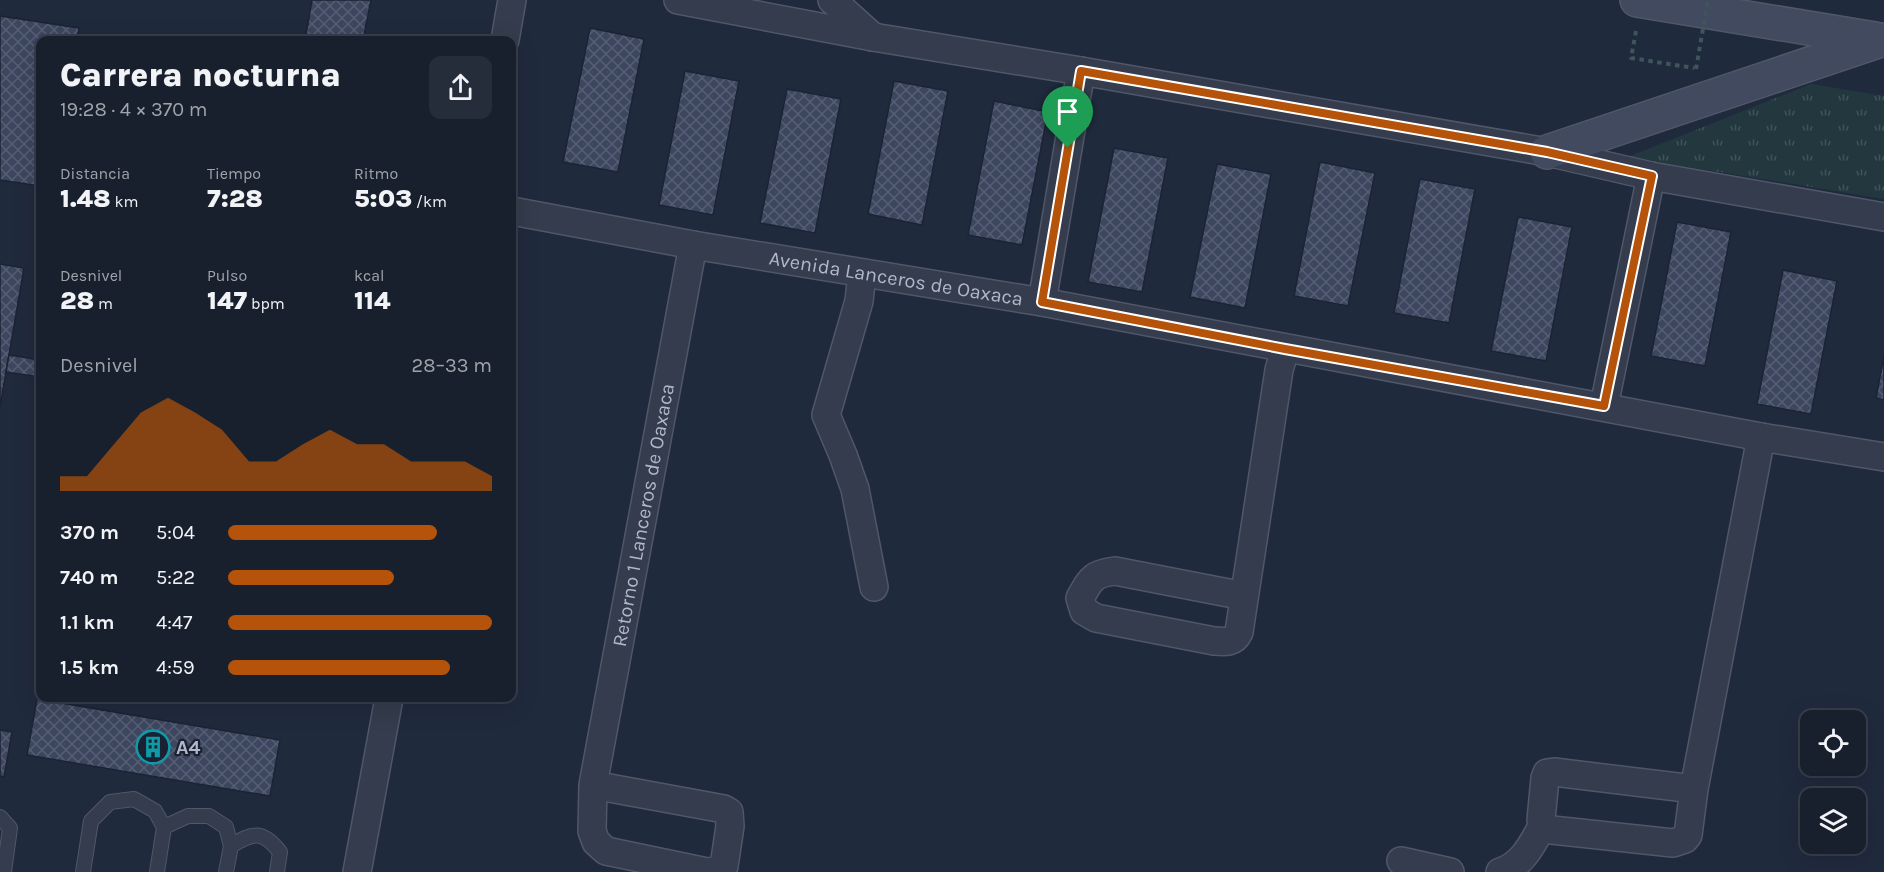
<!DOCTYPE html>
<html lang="es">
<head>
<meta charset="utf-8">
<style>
  :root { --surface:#18202e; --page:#252d3a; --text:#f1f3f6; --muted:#9fa3aa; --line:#363e4a; --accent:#b45309 }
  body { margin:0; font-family:Karla,sans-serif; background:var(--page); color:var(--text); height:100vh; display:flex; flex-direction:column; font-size:22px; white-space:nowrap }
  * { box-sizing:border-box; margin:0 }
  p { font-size:20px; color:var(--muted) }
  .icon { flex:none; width:33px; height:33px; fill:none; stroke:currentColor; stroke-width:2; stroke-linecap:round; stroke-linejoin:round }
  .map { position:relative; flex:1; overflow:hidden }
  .drawer { position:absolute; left:36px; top:36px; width:480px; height:666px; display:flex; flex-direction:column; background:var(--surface); border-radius:12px; box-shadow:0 6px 24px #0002,0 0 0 2px var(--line) }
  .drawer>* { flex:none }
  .buttons { position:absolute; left:1800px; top:710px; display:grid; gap:12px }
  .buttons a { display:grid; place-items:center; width:66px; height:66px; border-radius:12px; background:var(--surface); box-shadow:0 6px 24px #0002,0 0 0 2px var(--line); font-size:30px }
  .pin { position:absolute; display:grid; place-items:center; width:51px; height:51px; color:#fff; margin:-62px -26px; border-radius:50% 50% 50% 0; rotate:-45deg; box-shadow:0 0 6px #0007 }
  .pin .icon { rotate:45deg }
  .round { display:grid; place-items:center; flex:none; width:63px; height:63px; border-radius:12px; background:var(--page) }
  .head { display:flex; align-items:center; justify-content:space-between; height:102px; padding:0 24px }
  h1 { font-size:33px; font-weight:800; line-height:45px }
  .figures { display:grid; grid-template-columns:repeat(3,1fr); gap:9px; height:102px; padding:6px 24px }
  .figures div { display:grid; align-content:center }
  .figures b { font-size:26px; font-weight:800 }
  .figures small { font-size:16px; font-weight:400 }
  .figures p { font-size:16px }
  .chart { height:168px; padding:12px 24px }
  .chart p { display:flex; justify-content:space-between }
  .chart svg { width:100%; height:108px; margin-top:6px; fill:var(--accent); opacity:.7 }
  ul { padding:0 24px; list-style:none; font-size:20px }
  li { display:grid; grid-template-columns:96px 72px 1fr; align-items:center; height:45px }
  li i { height:15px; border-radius:8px; background:var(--accent) }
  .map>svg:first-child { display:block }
  .grass { fill:url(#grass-tufts) }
  .building { fill:url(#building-cross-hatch); stroke:#1c2334; stroke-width:1.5 }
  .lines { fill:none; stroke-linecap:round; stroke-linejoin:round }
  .service-casing { stroke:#4f5768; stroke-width:16 }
  .minor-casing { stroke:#4f5768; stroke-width:30 }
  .secondary-casing { stroke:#4f5768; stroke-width:36 }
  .path { stroke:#40555b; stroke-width:4; stroke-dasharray:4.5 4.5; stroke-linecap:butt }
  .service { stroke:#343c4d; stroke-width:14 }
  .minor { stroke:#343c4d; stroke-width:27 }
  .secondary { stroke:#424a60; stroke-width:33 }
  .path-bridge { stroke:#40555b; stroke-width:4; stroke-dasharray:4.5 4.5; stroke-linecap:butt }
  .route-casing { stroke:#fff; stroke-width:12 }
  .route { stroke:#b45309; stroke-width:8 }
  .labels { text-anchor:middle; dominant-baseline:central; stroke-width:4.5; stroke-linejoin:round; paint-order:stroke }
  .street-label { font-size:20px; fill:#afb7c9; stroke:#1a2132 }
  .poi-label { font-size:20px; font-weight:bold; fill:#afb7c9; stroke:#1a2132; text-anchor:start }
</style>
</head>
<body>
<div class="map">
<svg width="1884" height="872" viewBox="0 0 1884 872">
  <defs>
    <pattern id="grass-tufts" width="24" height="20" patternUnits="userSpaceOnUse" patternTransform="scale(1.5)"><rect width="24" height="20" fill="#22383e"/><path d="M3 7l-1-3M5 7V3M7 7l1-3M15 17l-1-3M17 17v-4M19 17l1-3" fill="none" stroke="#405359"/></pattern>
    <pattern id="building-cross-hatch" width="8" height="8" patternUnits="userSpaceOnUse" patternTransform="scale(1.5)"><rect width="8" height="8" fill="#3c465e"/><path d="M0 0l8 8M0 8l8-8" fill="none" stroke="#565e74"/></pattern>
  </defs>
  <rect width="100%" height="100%" fill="#202a3d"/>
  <!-- grass -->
  <path class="grass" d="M1811 84 1884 96V199L1628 157Z"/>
  <!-- building -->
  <g class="building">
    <path d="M312 0H371L363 40H305Z"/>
    <path d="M0 16 79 28 77 40H40V186L0 180Z"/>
    <path d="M590 28 644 39 618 172 563 162Z"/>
    <path d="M685 71 739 81 713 215 659 205Z"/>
    <path d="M894 81 948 91 922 225 868 214Z"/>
    <path d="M787 89 841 99 815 233 760 223Z"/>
    <path d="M994 101 1048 112 1022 245 968 235Z"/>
    <path d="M1114 148 1168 158 1142 292 1088 282Z"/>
    <path d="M1320 162 1375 173 1348 306 1294 296Z"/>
    <path d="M1217 164 1271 174 1245 308 1190 297Z"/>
    <path d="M1420 179 1475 189 1449 323 1394 313Z"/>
    <path d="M1518 217 1572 227 1546 361 1491 351Z"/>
    <path d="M1677 222 1731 232 1705 366 1651 356Z"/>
    <path d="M0 264 24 268 0 407Z"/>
    <path d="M1783 270 1837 281 1811 414 1757 404Z"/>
    <path d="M9 355 40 360V377L6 372Z"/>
    <path d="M1884 356V400L1876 398Z"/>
    <path d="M37 699 280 740 270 796 27 755Z"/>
    <path d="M0 730 12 732 4 777 0 776Z"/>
  </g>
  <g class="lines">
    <defs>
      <g id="service">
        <path d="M0 817 10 828 4 872"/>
        <path d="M164 827 188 816H209L226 827 231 846"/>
        <path d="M83 872 91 821 110 802 134 799 155 811 164 827 157 872"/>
        <path d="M226 872 231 846C253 832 263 830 280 852L277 872"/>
      </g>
      <g id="minor">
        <path d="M678 0 873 37 1081 71 1547 152 1651 176 1884 217"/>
        <path d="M832 0 873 37"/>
        <path d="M505 40 512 0"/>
        <path id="s1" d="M512 211 693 245 1042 302 1761 437 1884 457"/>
        <path d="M862 274 859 301 826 415 843 455 855 489 874 587"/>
        <path d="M1042 302 1081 71"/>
        <path d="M1604 406 1651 176"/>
        <path d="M1244 596 1115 571C1092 574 1091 579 1080 598L1084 611 1096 618 1214 641C1225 642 1234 643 1239 632L1279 370 1285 349"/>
        <path id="s2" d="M593 785 724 809 729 812 730 826 724 866 722 870 707 872 606 851 596 842 592 831 593 785 693 245"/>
        <path d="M1694 789 1554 772 1547 773 1545 778 1541 820 1547 829 1552 830 1673 843 1685 839 1688 835 1694 789 1761 437"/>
        <path d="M1401 861 1450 872"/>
        <path d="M357 872 389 698"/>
        <path d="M1500 872C1523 865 1532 844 1543 825"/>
      </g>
      <g id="secondary">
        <path d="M1637 0 1875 39"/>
        <path d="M1547 152 1881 40"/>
      </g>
    </defs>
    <!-- service casing -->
    <use href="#service" class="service-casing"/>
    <!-- minor casing -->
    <use href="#minor" class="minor-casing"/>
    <!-- secondary casing -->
    <use href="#secondary" class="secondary-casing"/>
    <!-- path -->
    <path class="path" d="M1636 31 1631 58 1694 68"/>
    <!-- service -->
    <use href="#service" class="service"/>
    <!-- minor -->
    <use href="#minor" class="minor"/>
    <!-- secondary -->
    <use href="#secondary" class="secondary"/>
    <!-- path-bridge -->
    <path class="path-bridge" d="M1696 69 1708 0"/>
  </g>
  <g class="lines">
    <defs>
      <path id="route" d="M1081 71 1547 152 1652 176 1604 406 1285 349 1042 302Z"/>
    </defs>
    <!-- route casing -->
    <use href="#route" class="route-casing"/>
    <!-- route -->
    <use href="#route" class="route"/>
  </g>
  <!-- icons -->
  <defs>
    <symbol id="building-ring" viewBox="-11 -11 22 22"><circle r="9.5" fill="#1a2132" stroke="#0f9aa8" stroke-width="1.5"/><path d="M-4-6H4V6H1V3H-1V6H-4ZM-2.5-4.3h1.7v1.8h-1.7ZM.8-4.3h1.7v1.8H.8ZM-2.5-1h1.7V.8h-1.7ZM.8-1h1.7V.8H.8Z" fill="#0f9aa8"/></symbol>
  </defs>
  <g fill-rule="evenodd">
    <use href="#building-ring" x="134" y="728" width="38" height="38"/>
  </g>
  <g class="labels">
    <!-- street labels -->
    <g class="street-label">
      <text stroke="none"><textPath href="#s1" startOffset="390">Avenida Lanceros de Oaxaca</textPath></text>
      <text stroke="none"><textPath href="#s2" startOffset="662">Retorno 1 Lanceros de Oaxaca</textPath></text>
    </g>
    <!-- poi labels -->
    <g class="poi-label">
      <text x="176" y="747">A4</text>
    </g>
  </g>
</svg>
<div class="buttons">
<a><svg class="icon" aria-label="locate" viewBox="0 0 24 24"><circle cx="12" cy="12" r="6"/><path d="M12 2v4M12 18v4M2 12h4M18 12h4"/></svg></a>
<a><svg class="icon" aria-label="layers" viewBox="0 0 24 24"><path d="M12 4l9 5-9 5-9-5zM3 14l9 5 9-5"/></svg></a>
</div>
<div class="pin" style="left:1068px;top:148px;background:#1e9e55"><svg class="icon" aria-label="arrive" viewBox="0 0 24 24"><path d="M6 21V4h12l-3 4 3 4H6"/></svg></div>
<section class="drawer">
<div class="head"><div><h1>Carrera nocturna</h1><p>19:28 · 4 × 370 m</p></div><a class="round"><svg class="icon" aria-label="share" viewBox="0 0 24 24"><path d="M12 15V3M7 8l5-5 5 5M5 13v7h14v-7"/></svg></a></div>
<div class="figures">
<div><p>Distancia</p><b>1.48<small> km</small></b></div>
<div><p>Tiempo</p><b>7:28</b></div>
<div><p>Ritmo</p><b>5:03<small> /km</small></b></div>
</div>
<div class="figures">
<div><p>Desnivel</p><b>28<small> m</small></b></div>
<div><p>Pulso</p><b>147<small> bpm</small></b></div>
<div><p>kcal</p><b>114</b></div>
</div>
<div class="chart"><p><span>Desnivel</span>28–33 m</p>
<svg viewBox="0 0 160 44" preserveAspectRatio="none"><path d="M0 44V38L10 38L20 25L30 12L40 6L50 12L60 19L70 32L80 32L90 25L100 19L110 25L120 25L130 32L140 32L150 32L160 38V44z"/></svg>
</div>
<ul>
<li><b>370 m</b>5:04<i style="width:79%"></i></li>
<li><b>740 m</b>5:22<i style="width:63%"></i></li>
<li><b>1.1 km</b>4:47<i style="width:100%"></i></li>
<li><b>1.5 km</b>4:59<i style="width:84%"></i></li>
</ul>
</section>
</div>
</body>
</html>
